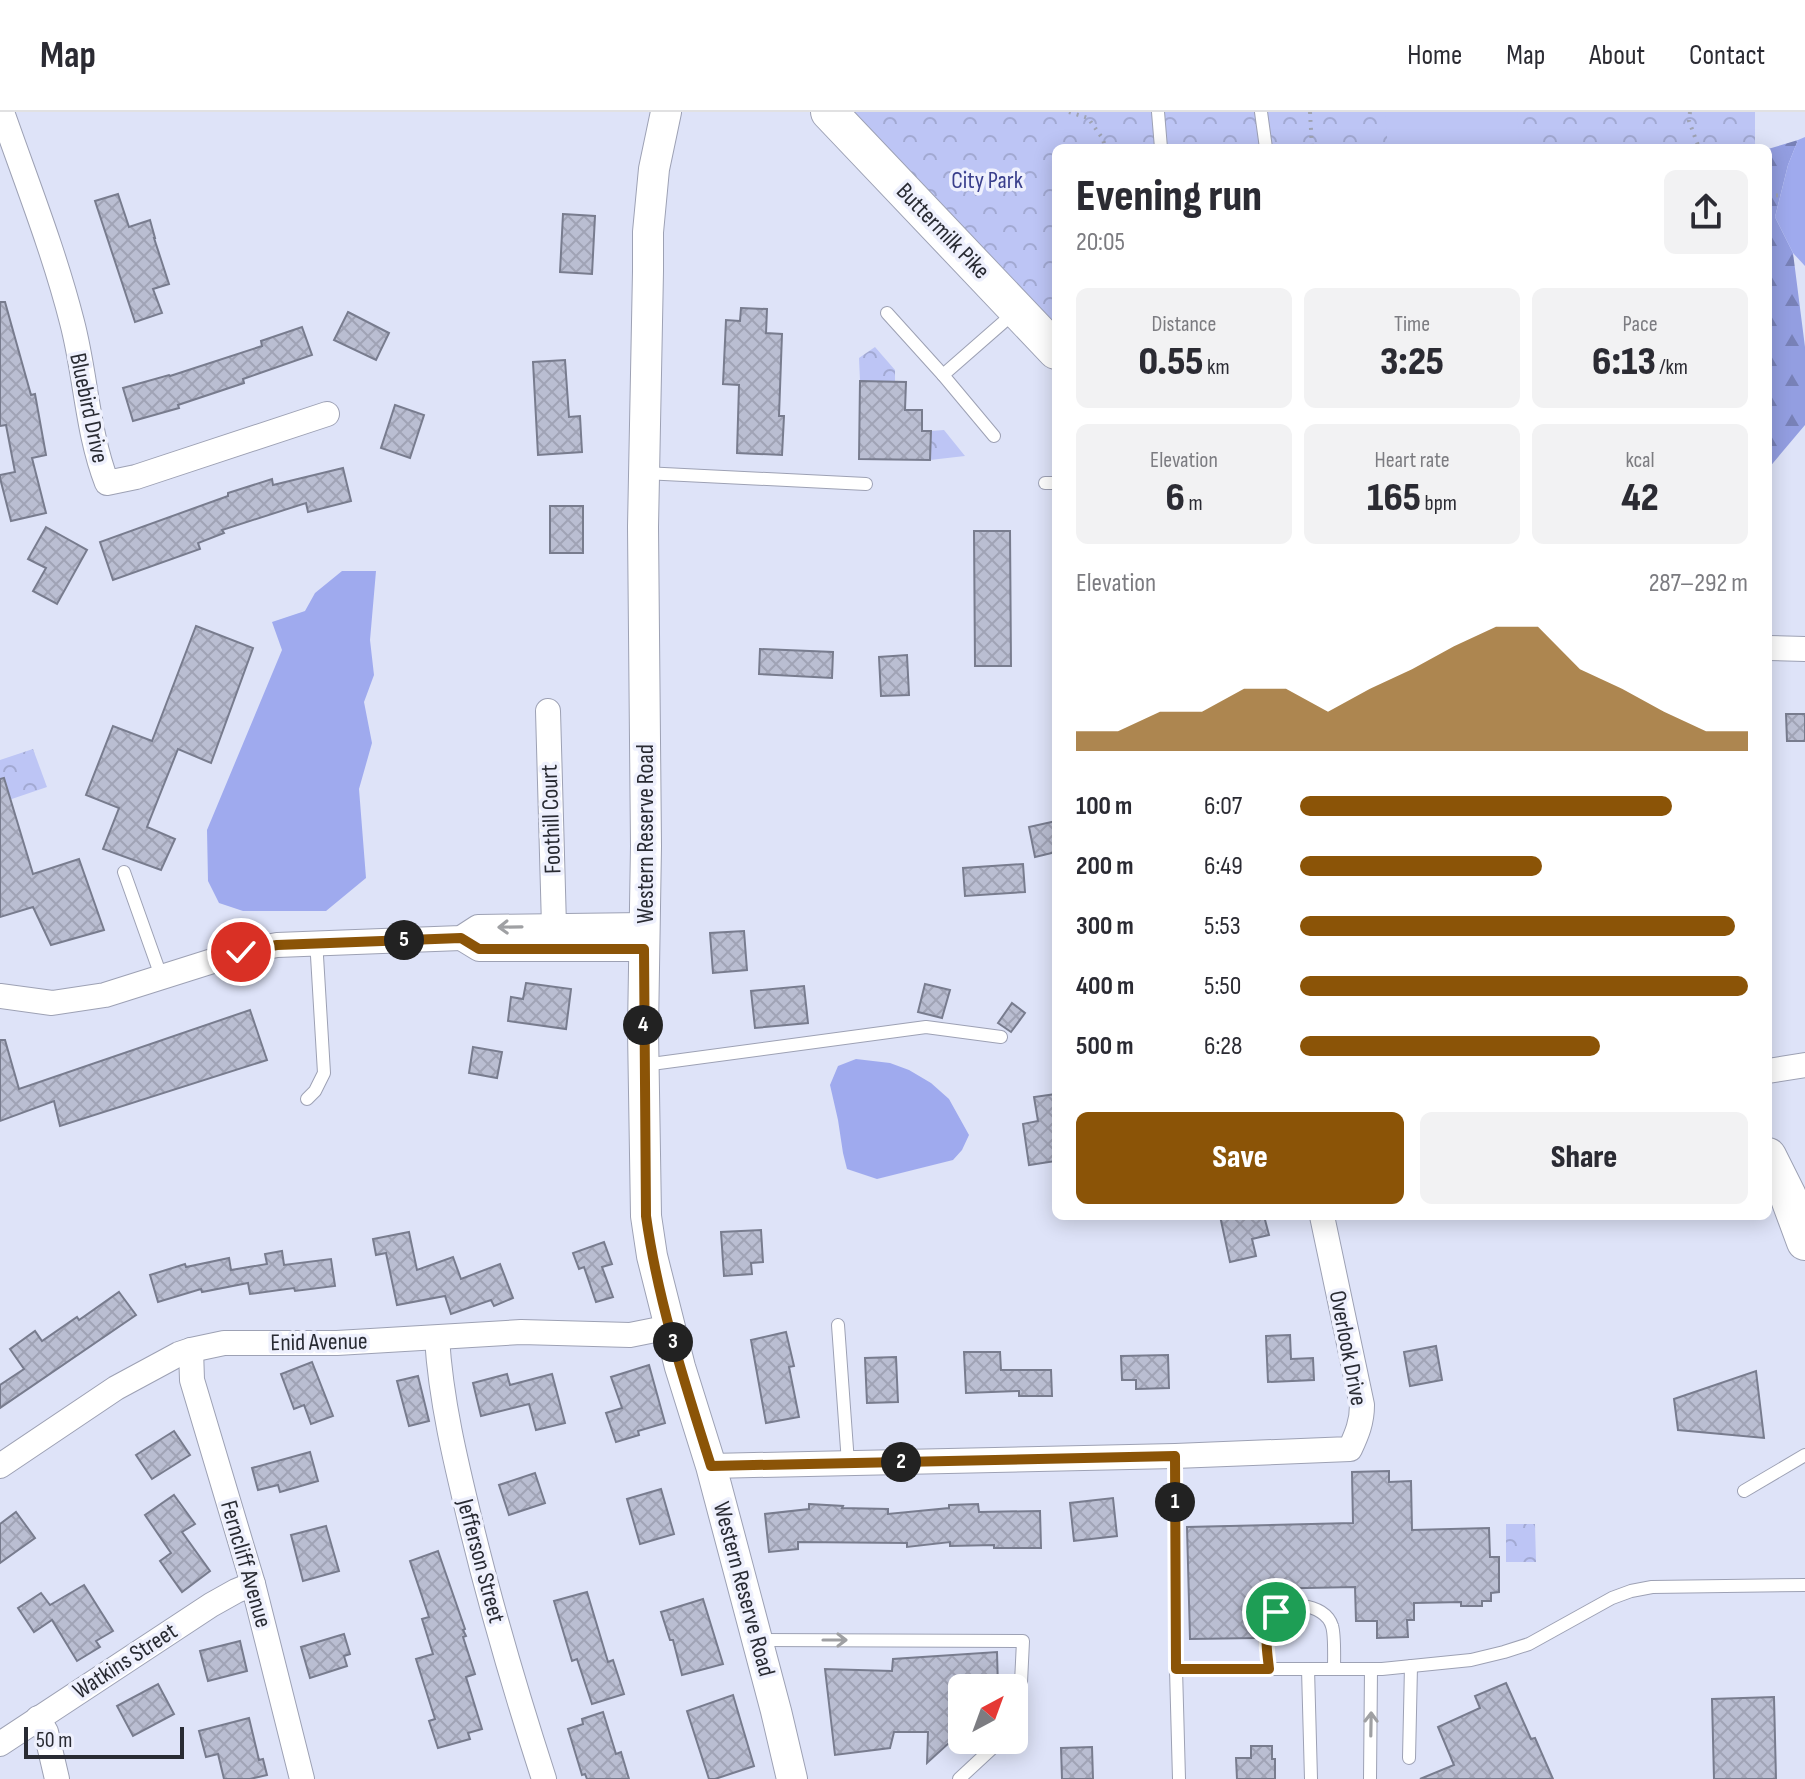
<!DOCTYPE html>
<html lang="en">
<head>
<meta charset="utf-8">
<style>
  :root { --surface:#fff; --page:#f2f2f3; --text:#2b2b33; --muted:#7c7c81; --line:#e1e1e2; --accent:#8b5407 }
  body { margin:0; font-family:"Sofia Sans Condensed",sans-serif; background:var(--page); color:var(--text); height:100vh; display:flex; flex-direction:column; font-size:30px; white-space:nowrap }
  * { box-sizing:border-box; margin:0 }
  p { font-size:26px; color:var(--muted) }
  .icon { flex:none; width:44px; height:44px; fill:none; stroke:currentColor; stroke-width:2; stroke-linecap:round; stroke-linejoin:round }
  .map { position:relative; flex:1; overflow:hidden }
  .panel { position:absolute; left:1052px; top:32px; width:720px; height:1076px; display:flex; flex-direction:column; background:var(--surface); border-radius:12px; box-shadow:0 4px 20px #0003 }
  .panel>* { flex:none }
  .needle { width:52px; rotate:41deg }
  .fabs { position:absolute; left:948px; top:1562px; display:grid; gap:16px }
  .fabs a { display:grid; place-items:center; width:80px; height:80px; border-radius:12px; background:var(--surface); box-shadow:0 4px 20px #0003; font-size:40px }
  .scale { position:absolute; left:24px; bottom:20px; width:160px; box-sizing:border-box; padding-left:8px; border:4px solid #292b33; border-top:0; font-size:22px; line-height:28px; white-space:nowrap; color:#292b33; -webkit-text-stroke:6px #eef0fd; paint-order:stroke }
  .pin { position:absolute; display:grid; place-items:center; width:68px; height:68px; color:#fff; margin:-34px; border:4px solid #fff; border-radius:50%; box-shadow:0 2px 8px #0007 }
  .km { position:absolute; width:40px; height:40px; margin:-20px; border-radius:50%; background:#222; color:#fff; font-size:22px; line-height:40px; text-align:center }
  .round { display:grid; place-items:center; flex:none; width:84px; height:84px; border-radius:12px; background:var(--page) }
  .head { display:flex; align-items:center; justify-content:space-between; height:136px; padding:0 24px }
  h1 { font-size:44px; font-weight:800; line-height:60px }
  .metrics { display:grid; grid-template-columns:repeat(3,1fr); gap:12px; height:136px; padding:8px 24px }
  .metrics div { display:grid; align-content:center; border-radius:12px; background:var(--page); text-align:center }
  .metrics b { font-size:40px; font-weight:800 }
  .metrics small { font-size:22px; font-weight:400 }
  .metrics p { font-size:22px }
  .chart { height:224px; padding:16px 24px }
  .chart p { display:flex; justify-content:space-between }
  .chart svg { width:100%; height:144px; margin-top:8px; fill:var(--accent); opacity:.7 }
  .button { display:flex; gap:16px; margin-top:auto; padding:16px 24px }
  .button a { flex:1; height:92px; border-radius:12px; background:var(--accent); color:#fff; font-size:32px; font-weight:800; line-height:92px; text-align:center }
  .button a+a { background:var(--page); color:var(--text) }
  ul { padding:0 24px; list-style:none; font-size:26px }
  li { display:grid; grid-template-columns:128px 96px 1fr; align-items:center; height:60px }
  li i { height:20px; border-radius:10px; background:var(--accent) }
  header { display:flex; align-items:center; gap:48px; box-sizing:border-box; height:112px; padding:0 40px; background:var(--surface); border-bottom:2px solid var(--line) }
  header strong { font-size:38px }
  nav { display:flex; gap:44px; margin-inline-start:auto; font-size:28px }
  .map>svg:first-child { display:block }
  .forest { fill:url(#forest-firs) }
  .park { fill:url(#park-crowns) }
  .garden { fill:#bdc5f5 }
  .water { fill:#9faaee }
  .building { fill:url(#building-cross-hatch); stroke:#787c8e; stroke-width:2 }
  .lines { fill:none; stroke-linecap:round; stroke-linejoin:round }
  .service-casing { stroke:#9da1b4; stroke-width:14 }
  .minor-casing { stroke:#9da1b4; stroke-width:26 }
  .tertiary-casing { stroke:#9da1b4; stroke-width:32 }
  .secondary-casing { stroke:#9da1b4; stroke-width:38 }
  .path { stroke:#9fa3b3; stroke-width:4; stroke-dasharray:2 6; stroke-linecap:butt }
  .service { stroke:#fff; stroke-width:12 }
  .minor { stroke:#fff; stroke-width:24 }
  .tertiary { stroke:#fff; stroke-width:30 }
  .secondary { stroke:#fff; stroke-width:36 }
  .oneway { stroke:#9fa0a3 }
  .route-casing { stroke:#fff; stroke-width:16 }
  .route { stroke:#8b5407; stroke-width:10 }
  .labels { text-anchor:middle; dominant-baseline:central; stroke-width:7; stroke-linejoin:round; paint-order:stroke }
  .park-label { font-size:24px; fill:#393e8c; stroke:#eef0fd }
  .street-label { font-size:24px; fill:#292b33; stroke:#eef0fd }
</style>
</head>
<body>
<header>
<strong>Map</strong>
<nav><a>Home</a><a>Map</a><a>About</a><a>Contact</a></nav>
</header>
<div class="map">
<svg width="1805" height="1667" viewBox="0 0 1805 1667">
  <defs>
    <pattern id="forest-firs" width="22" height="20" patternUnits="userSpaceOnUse" patternTransform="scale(2)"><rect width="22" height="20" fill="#939ee1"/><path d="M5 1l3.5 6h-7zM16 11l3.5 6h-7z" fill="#7881b7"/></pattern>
    <pattern id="park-crowns" width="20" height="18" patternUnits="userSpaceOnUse" patternTransform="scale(2)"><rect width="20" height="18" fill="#bdc5f5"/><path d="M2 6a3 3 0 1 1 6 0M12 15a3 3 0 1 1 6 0" fill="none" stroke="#a2a9d2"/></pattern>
    <pattern id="building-cross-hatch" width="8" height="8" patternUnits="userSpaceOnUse" patternTransform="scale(2)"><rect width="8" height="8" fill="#babed2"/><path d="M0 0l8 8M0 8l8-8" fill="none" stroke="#a0a3b5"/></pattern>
  </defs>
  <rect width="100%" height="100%" fill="#dee3f8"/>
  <!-- forest -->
  <path class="forest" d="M1798 28 1788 53 1775 105 1793 141 1805 235V313L1768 357V37Z"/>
  <!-- park -->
  <g class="park">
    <path d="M829 0H1755V36H1056V239Z"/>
    <path d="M875 235 895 258V270L860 269 859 246Z"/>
    <path d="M944 318 965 344 930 348 931 319Z"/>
    <path d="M33 637 47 675 0 691V648Z"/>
    <path d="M1506 1412H1535L1536 1450H1506Z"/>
  </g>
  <!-- garden -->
  <path class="garden" d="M1385 0H1517L1520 36H1388Z"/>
  <!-- water -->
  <g class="water">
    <path d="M1805 25V154L1793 141 1775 105 1788 53 1798 28Z"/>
    <path d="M342 459H376L370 528 374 563 364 590 372 631 359 677 366 766 326 799H243L219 791 208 769 207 718 282 538 272 510 305 499 315 481Z"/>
    <path d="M856 947 890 951 909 958 931 971 949 987 969 1023 962 1038 953 1048 877 1067 847 1057 843 1041 838 1008 830 973 838 954Z"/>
  </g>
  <!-- building -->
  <g class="building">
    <path d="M118 82 129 115 150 108 155 126H154L169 172 153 177 162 201 135 210 95 89Z"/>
    <path d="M563 102 595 104 592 162 560 160Z"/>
    <path d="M0 190H5L31 283 35 282 46 343 32 346 46 401 11 409 0 366V363L15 360 6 313 0 314Z"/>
    <path d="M741 196 767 197 766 221 782 222 779 304H784L782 343 737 341 739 273 723 272 726 208 740 209Z"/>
    <path d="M348 200 389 221 376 248 334 228Z"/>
    <path d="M302 215 312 243 243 267 244 271 178 293 179 296 133 309 123 276 169 263 170 264 262 234 261 229Z"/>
    <path d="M565 248 569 305 580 304 582 340 538 343 533 250Z"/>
    <path d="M860 269 906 270 905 298H922V319H931L930 348 859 347Z"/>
    <path d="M395 293 424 303 410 346 381 336Z"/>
    <path d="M343 356 351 389 308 400 306 391 222 418 224 421 198 431 200 437 113 468 100 430 228 384V381L272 367 273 373Z"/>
    <rect x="550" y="394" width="33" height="47"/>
    <path d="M46 415 87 438 57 492 33 479 46 456 28 447Z"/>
    <path d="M974 419H1010L1011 554H975Z"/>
    <path d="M196 514 253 536 211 651 178 637 147 715 175 727 161 758 103 737 119 696 86 683 113 614 152 629Z"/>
    <path d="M760 537 833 540 832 566 759 562Z"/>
    <path d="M907 543 909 583 881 584 879 545Z"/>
    <path d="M1786 602H1805V629H1787Z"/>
    <path d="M4 666 33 762 79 747 104 818 51 833 33 795 0 805V667Z"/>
    <path d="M1056 709V740L1035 745 1029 715Z"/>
    <path d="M1023 752 1025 780 965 784 963 756Z"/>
    <path d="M744 819 747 858 713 861 710 821Z"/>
    <path d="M526 871 571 877 566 917 508 909 511 885 523 887Z"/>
    <path d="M925 872 950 878 942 906 918 900Z"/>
    <path d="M804 874 808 911 755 916 751 879Z"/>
    <path d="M1012 891 1025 901 1011 920 998 911Z"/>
    <path d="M250 898 267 948 60 1014 54 989 0 1009V928H5L19 977Z"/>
    <path d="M473 935 502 940 497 966 469 961Z"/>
    <path d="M1056 982V1049L1029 1053 1023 1012 1038 1009 1034 985Z"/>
    <path d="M1220 1104H1264L1269 1123 1252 1127 1256 1144 1230 1150Z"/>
    <path d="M761 1118 763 1150 751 1151 752 1162 724 1164 721 1120Z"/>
    <path d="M409 1120 417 1158 453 1145 461 1167 500 1152 513 1186 494 1194 491 1188 451 1202 445 1184 397 1193 386 1141 376 1143 373 1127Z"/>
    <path d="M604 1130 612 1152 602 1155 613 1185 596 1190 584 1155 579 1157 573 1141Z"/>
    <path d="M282 1139 284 1153 331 1147 335 1174 295 1179 294 1176 250 1182 248 1171 202 1180 201 1177 158 1190 150 1163 185 1152 186 1155 229 1146 231 1158 267 1152 265 1142Z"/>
    <path d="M119 1180 136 1203 0 1296V1273L24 1257 10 1237 35 1219 42 1229 77 1205 79 1208Z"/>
    <path d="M786 1220 794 1254 789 1255 799 1305 766 1311 751 1228Z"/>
    <path d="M1290 1223 1291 1247 1313 1246 1314 1268 1268 1270 1266 1224Z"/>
    <path d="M1436 1234 1442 1268 1410 1274 1404 1240Z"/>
    <path d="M964 1240H1000L1001 1258H1051L1052 1284H1019V1279L966 1281Z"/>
    <path d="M1168 1243 1169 1276 1136 1277V1268H1122L1121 1244Z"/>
    <path d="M896 1245 898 1290 867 1291 865 1246Z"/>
    <path d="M312 1250 333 1304 311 1312 304 1293 294 1297 281 1262Z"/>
    <path d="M649 1253 665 1311 638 1319 639 1323 616 1330 606 1301 622 1296 611 1265Z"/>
    <path d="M1756 1259 1764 1326 1678 1318 1674 1287Z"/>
    <path d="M507 1262 510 1273 552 1262 565 1311 536 1318 529 1292 481 1304 473 1271Z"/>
    <path d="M418 1264 429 1309 409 1314 397 1269Z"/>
    <path d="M174 1319 190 1343 152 1367 136 1343Z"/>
    <path d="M310 1340 318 1369 280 1380 278 1373 258 1378 252 1356Z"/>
    <path d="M1389 1359V1370L1411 1369 1412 1418 1489 1416 1490 1445H1499V1480L1491 1481V1489H1482V1494H1461V1490L1414 1491V1508H1407L1408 1525 1377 1526V1509H1356L1355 1475 1255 1477 1256 1526 1190 1527 1187 1415 1353 1411 1352 1360Z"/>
    <path d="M535 1361 545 1391 509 1403 499 1373Z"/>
    <path d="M661 1377 674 1422 640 1432 627 1387Z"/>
    <path d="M174 1383 195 1412 182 1420 210 1459 182 1480 160 1449 171 1441 145 1403Z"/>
    <path d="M1113 1386 1117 1424 1074 1429 1070 1391Z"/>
    <path d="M809 1392 843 1394 842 1396 888 1397V1402L949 1396V1393L978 1392 979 1400 1040 1399 1041 1436H994V1433L950 1434V1430L907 1435V1431L798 1430V1437L769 1440 765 1402 809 1397Z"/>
    <path d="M16 1400 35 1426 0 1451V1412Z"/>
    <path d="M326 1414 339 1459 303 1469 291 1423Z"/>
    <path d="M438 1439 465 1517 463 1518 466 1524 463 1525 475 1562 466 1565 482 1617 468 1621 470 1627 438 1636 429 1609 435 1607 416 1547 433 1542 422 1507 429 1505 410 1449Z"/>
    <path d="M84 1473 113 1519 96 1529 100 1535 77 1549 52 1508 34 1520 18 1496 41 1481 50 1493Z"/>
    <path d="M587 1480 608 1550 613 1548 624 1582 592 1592 577 1547 572 1549 554 1489Z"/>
    <path d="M703 1487 723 1552 682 1563 673 1528H670L661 1500Z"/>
    <path d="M344 1522 350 1542 344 1544 347 1554 310 1566 301 1535Z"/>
    <path d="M240 1529 247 1559 208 1569 200 1539Z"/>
    <path d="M997 1540 998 1576H962V1619L927 1651 928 1620H894L890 1636 835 1643 825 1557 892 1559 893 1547Z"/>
    <path d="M1506 1571 1531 1627 1535 1626 1553 1667H1420L1454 1653 1438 1615 1480 1596 1475 1584Z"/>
    <path d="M158 1572 174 1602 133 1624 117 1594Z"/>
    <path d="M733 1583 754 1654 715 1667H709L687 1599Z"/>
    <path d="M1774 1585 1776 1667H1714L1712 1587Z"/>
    <path d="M603 1600 616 1642 621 1640 629 1667H587L585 1662 582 1663 568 1617 583 1612 582 1607Z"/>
    <path d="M249 1606 259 1648 263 1647 267 1663 250 1667H224L218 1642 206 1645 199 1619Z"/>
    <path d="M1251 1634H1272V1647H1275V1667H1237L1236 1646H1251Z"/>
    <path d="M1092 1635 1093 1667H1062L1061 1636Z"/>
  </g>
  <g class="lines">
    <defs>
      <g id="service">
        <path d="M1158 0 1161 36"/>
        <path d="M1261 0 1266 36"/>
        <path d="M887 201 943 263"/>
        <path d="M994 324 943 263 1015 200"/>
        <path d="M644 361 866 372"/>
        <path d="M1045 371H1056"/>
        <path d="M124 760 161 864"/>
        <path d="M644 953 926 915 1001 925"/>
        <path d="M307 987 315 979 324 961 317 844 314 831"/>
        <path d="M838 1213 848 1351"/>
        <path d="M1175 1344 1176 1557 1179 1667"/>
        <path d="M1744 1379 1805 1343"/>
        <path d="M757 1528 1023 1529 1019 1612 1014 1616"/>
        <path d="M1176 1557H1382L1471 1548 1504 1540 1529 1532 1612 1486 1631 1479 1652 1475 1805 1473"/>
        <path d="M1269 1557C1267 1542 1262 1522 1270 1508 1281 1487 1325 1490 1332 1514 1335 1523 1334 1547 1334 1557"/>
        <path d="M1308 1557 1311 1667"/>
        <path d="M1409 1646 1411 1554"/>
        <path d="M959 1667 1001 1628"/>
        <path d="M1370 1667 1371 1557"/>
      </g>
      <g id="minor">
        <path d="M2 0C26 69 54 139 72 210 86 263 87 320 107 371L136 365 327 302"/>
        <path d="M1768 536 1805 537"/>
        <path d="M548 599 554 814"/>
        <path d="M461 826 479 837H644"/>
        <path d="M0 884 52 891 105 883 241 840 277 833 461 826 478 815 644 813"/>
        <path d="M1768 959 1805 953"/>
        <path d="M437 1226C441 1290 456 1351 471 1413 492 1499 517 1584 544 1667"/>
        <path d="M191 1238 192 1268 253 1472 302 1667"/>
        <path d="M0 1354 116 1276 179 1242 191 1238 224 1231H337L521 1220 630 1223 670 1215"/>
        <path d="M711 1354 1175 1344 1350 1337C1357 1322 1362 1310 1362 1293L1322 1104"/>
        <path d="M38 1606 46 1620 57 1667"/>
        <path d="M0 1632 211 1493 236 1479 253 1472"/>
      </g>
      <path id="tertiary" d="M666 0 654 57 648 120V159L643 415 646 734 643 918 646 1104 652 1144 680 1255 711 1354 776 1599 792 1667"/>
      <g id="secondary">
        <path d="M829 0 1056 239"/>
        <path d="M1768 1044 1788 1084 1805 1130"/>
      </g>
    </defs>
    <!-- service casing -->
    <use href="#service" class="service-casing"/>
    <!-- minor casing -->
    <use href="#minor" class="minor-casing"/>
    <!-- tertiary casing -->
    <use href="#tertiary" class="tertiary-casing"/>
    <!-- secondary casing -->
    <use href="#secondary" class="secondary-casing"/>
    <!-- path -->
    <g class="path">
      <path d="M1069 0 1088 6 1103 27 1105 36"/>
      <path d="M1310 0 1312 36"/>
      <path d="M1690 0 1689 9 1699 36"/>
      <path d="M1768 84 1781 83"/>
    </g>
    <!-- service -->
    <use href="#service" class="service"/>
    <!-- minor -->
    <use href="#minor" class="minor"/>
    <!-- tertiary -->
    <use href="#tertiary" class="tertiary"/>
    <!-- secondary -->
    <use href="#secondary" class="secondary"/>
  </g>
  <!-- one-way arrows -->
  <defs><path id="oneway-shaft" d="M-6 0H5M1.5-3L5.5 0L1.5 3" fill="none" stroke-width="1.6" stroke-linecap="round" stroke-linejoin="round" transform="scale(2)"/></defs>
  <g class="oneway">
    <use href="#oneway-shaft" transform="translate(510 815) rotate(179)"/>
    <use href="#oneway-shaft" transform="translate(835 1528)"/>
    <use href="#oneway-shaft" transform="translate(1371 1612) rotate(-89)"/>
  </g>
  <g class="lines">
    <defs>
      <path id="route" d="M241 840 277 833 461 826 479 837H644L646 1104C658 1190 685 1272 711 1354L1175 1344 1176 1557H1269C1267 1536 1262 1518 1276 1500"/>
    </defs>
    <!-- route casing -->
    <use href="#route" class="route-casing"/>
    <!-- route -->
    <use href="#route" class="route"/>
  </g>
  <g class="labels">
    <!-- park labels -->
    <g class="park-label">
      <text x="987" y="68">City Park</text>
    </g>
    <!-- street labels -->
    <g class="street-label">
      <text transform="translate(943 119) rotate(46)">Buttermilk Pike</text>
      <text transform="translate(89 296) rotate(78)">Bluebird Drive</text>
      <text transform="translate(551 707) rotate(-92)">Foothill Court</text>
      <text transform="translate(645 722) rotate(-90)">Western Reserve Road</text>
      <text transform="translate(319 1230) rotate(-1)">Enid Avenue</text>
      <text transform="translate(1348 1236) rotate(79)">Overlook Drive</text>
      <text transform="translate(481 1449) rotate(75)">Jefferson Street</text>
      <text transform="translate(246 1452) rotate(74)">Ferncliff Avenue</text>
      <text transform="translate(744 1477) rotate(75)">Western Reserve Road</text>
      <text transform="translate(125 1549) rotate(-33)">Watkins Street</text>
    </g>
  </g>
</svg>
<div class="fabs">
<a><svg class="needle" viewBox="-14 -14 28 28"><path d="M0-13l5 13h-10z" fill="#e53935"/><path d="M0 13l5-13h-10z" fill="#7c7c81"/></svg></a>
</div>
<div class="scale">50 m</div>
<div class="pin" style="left:1276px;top:1500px;background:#1e9e55"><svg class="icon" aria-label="arrive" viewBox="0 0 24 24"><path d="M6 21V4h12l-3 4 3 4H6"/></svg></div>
<div class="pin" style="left:241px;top:840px;background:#d93025"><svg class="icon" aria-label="check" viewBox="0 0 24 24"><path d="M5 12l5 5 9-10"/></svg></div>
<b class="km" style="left:1175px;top:1390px">1</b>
<b class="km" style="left:901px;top:1350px">2</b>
<b class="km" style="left:673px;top:1230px">3</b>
<b class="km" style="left:643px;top:913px">4</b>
<b class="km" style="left:404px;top:828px">5</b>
<section class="panel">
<div class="head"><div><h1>Evening run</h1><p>20:05</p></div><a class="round"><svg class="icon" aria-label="share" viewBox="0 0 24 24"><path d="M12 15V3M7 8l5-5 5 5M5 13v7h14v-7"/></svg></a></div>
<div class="metrics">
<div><p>Distance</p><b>0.55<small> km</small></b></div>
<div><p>Time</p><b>3:25</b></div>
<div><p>Pace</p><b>6:13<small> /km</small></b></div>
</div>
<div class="metrics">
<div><p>Elevation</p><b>6<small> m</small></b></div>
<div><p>Heart rate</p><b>165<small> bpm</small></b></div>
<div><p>kcal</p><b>42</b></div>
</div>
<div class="chart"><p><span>Elevation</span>287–292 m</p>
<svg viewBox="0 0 160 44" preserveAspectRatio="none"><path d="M0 44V38L10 38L20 32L30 32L40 25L50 25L60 32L70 25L80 19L90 12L100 6L110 6L120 19L130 25L140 32L150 38L160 38V44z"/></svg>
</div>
<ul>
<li><b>100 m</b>6:07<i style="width:83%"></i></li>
<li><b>200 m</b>6:49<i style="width:54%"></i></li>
<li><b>300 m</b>5:53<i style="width:97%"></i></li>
<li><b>400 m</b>5:50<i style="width:100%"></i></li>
<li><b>500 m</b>6:28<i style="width:67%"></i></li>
</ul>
<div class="button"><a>Save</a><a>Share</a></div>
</section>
</div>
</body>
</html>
